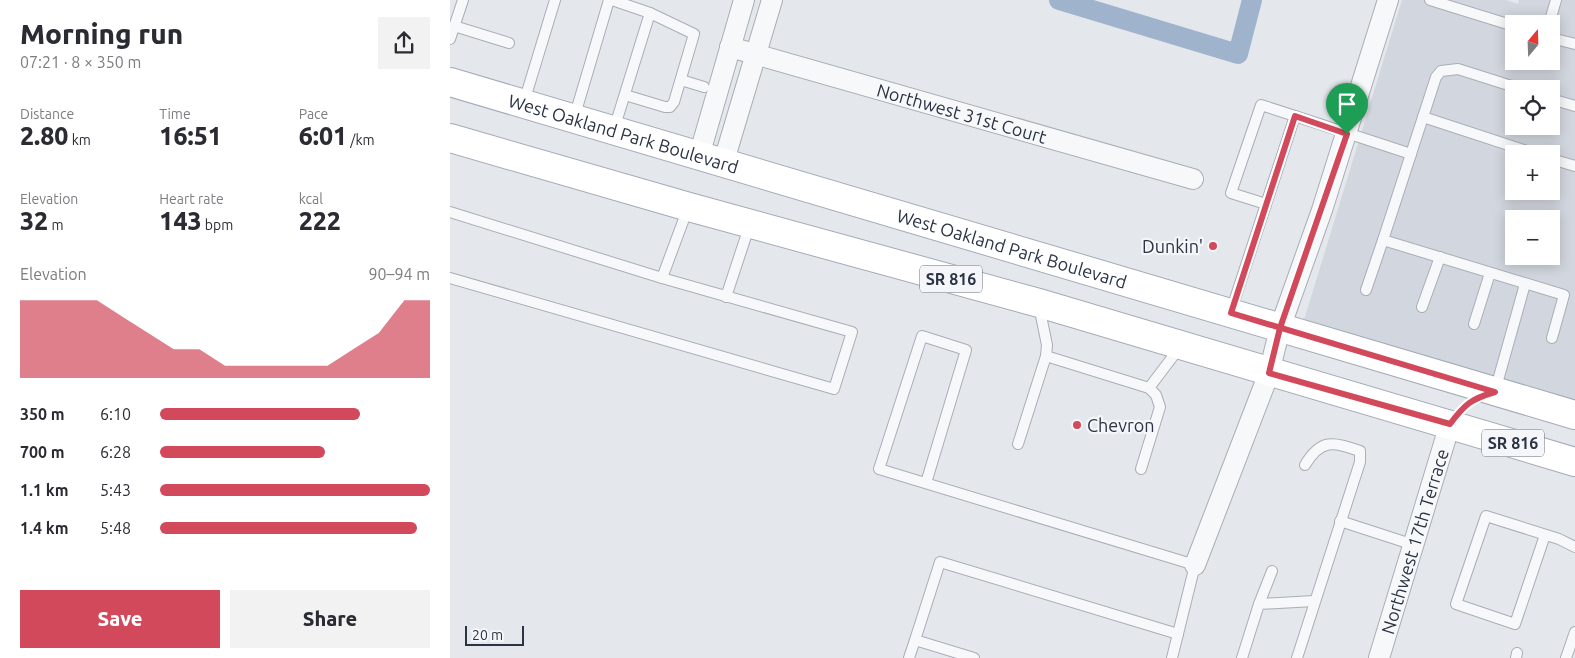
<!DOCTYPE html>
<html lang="en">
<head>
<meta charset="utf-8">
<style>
  :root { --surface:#fff; --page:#f2f2f3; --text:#2b2b33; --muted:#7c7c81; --accent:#d1495b }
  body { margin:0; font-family:Ubuntu,sans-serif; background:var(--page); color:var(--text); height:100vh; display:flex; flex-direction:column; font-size:19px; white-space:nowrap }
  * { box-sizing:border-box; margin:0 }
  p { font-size:16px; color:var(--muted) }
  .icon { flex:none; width:28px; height:28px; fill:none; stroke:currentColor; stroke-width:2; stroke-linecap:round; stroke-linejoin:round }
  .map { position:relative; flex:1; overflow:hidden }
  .drawer { display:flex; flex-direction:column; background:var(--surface); width:450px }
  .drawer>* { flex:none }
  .needle { width:32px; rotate:19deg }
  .fabs { position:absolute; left:1055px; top:15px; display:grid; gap:10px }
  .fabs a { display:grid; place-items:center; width:55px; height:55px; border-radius:0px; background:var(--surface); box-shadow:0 2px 12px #0003; font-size:25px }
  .scale { position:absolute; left:15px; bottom:12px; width:59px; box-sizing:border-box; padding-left:5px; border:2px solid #2b3445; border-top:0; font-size:14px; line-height:18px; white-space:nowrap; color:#2b3445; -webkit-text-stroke:4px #f4f6f9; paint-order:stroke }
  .pin { position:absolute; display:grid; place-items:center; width:42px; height:42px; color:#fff; margin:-51px -21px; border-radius:50% 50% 50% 0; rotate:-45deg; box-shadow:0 0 5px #0007 }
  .pin .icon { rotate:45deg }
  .round { display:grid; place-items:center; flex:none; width:52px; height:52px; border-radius:0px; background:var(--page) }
  .headline { display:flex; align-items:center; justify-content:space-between; height:85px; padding:0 20px }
  h1 { font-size:28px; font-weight:800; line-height:38px }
  .stats { display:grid; grid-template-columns:repeat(3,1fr); gap:8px; height:85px; padding:5px 20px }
  .stats div { display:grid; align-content:center }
  .stats b { font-size:25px; font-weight:800 }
  .stats small { font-size:14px; font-weight:400 }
  .stats p { font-size:14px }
  .chart { height:140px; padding:10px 20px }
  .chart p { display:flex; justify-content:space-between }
  .chart svg { width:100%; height:90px; margin-top:5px; fill:var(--accent); opacity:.7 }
  .primary-button { display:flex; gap:10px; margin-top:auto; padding:10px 20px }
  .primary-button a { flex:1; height:58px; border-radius:0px; background:var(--accent); color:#fff; font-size:20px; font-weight:800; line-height:58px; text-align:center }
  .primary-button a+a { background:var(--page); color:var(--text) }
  ul { padding:0 20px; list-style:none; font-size:16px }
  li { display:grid; grid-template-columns:80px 60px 1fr; align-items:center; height:38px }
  li i { height:12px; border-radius:6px; background:var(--accent) }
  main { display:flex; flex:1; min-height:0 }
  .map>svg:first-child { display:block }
  .built { fill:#d2d6de; fill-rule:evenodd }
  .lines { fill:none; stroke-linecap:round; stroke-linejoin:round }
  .canal { stroke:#9fb4cc; stroke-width:20 }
  .service-casing { stroke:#a9aeb7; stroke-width:12 }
  .minor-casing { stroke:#a9aeb7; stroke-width:22 }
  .primary-casing { stroke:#a3abb8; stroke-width:30 }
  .service { stroke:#f7f8fa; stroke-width:10 }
  .minor { stroke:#f7f8fa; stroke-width:20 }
  .primary { stroke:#fff; stroke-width:28 }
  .route-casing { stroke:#fff; stroke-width:10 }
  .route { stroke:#d1495b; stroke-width:6 }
  .poi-dot { fill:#d1495b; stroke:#f4f6f9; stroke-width:2 }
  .labels { text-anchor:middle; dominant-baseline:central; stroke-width:4.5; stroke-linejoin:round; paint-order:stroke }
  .shield { fill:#f4f6f9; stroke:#676e7b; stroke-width:1 }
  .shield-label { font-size:16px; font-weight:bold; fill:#2b3445 }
  .street-label { font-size:18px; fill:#2b3445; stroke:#f4f6f9 }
  .poi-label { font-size:18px; fill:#2b3445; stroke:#f4f6f9; text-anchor:end }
</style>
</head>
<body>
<main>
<section class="drawer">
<div class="headline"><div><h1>Morning run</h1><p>07:21 · 8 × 350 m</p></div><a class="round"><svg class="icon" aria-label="share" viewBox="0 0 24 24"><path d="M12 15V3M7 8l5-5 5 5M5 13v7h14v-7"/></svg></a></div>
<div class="stats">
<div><p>Distance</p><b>2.80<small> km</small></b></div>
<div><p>Time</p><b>16:51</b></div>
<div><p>Pace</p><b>6:01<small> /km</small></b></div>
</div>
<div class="stats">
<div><p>Elevation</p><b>32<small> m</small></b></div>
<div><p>Heart rate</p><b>143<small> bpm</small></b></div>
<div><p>kcal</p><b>222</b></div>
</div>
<div class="chart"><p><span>Elevation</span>90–94 m</p>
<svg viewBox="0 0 160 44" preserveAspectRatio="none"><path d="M0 44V6L10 6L20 6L30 6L40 14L50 22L60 30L70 30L80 38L90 38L100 38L110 38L120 38L130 30L140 22L150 6L160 6V44z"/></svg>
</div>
<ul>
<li><b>350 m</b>6:10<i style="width:74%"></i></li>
<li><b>700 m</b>6:28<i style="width:61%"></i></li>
<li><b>1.1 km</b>5:43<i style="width:100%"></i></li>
<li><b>1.4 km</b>5:48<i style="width:95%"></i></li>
</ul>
<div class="primary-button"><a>Save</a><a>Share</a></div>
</section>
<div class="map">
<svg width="1125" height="658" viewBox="0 0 1125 658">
  <rect width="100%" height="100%" fill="#e4e7ec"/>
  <!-- built -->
  <path class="built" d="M952 0H1056L1068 4 1069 0H1125V400L854 320ZM1064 24H1101V61H1064ZM1064 89H1101V126H1064ZM1064 154H1101V191H1064ZM1064 219H1101V256H1064Z"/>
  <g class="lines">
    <!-- canal -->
    <path class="canal" d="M609 0 788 54 802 0"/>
    <defs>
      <g id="service">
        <path d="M162 0 200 13 244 34 224 102 220 107H215L175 95"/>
        <path d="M980 0 1064 26"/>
        <path d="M1099 24 1106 0"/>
        <path d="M4 26 59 43"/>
        <path d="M1101 38 1125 44"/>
        <path d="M0 39 13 0"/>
        <path d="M231 80 254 87"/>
        <path d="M1101 99 1125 106"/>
        <path d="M74 102 105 0"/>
        <path d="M973 117 1086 154"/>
        <path d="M124 118 159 0"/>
        <path d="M164 129 200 13"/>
        <path d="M961 154 986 77 991 71 1008 69 1071 89"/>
        <path d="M1101 159 1125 166"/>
        <path d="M816 204 781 193 811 105 845 116"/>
        <path d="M0 212 212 278 402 332 384 389 0 278"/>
        <path d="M212 278 238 208"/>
        <path d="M916 290 933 240 1114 295 1102 338"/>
        <path d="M276 297 300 224"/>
        <path d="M972 307 990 257"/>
        <path d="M781 311 845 116 961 154 933 240"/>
        <path d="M1024 324 1040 273"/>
        <path d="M596 356 699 388 730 347"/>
        <path d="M1045 391 1075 284"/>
        <path d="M568 444 596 356 597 345 589 306"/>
        <path d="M691 469 710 407 706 395 699 388"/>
        <path d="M476 483 516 350 472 336 429 469 745 565 722 658"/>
        <path d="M890 521 964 545"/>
        <path d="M1095 535 1065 624 1006 604 1036 516 1109 539 1125 547"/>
        <path d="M809 604 822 571"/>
        <path d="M459 658 465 640"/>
        <path d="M524 658 465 640 490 562 728 634"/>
        <path d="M792 658 809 604 864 601"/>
        <path d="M847 658 910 462V451C883 442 871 438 855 465"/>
        <path d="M1066 658 1067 653"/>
        <path d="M1116 658 1125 632"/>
      </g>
      <g id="minor">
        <path id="s1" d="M280 47 743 179"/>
        <path d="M249 156 294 0"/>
        <path d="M273 164 322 0"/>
        <path d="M745 565 819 373 830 328 872 210 938 0"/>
        <path id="s2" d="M929 658 1000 424"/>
      </g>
      <g id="primary">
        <path id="s3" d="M0 82 1125 415"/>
        <path d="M0 138 239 207 589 303 1125 462"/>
      </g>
    </defs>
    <!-- service casing -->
    <use href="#service" class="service-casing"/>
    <!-- minor casing -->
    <use href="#minor" class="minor-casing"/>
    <!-- primary casing -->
    <use href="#primary" class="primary-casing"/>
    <!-- service -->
    <use href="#service" class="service"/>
    <!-- minor -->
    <use href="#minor" class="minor"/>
    <!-- primary -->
    <use href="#primary" class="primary"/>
  </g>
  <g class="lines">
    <defs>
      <path id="route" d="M897 134 830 328 819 373 1000 424C1015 404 1021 399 1045 392L781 313 845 116 897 134"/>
    </defs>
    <!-- route casing -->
    <use href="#route" class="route-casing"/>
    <!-- route -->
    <use href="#route" class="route"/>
  </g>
  <!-- markers -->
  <g class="poi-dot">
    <circle cx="763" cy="246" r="5"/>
    <circle cx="627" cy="425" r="5"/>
  </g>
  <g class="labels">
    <!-- shield labels -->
    <g class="shield">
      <rect x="470" y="265.5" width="62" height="27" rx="4"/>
      <rect x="1032" y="429.5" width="62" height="27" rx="4"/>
    </g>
    <g class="shield-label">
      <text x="501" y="279">SR 816</text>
      <text x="1063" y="443">SR 816</text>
    </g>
    <!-- street labels -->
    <g class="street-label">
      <text stroke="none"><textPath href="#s1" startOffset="241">Northwest 31st Court</textPath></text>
      <text stroke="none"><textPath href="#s3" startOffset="181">West Oakland Park Boulevard</textPath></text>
      <text stroke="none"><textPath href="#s3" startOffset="586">West Oakland Park Boulevard</textPath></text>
      <text stroke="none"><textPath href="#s2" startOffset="122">Northwest 17th Terrace</textPath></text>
    </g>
    <!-- poi labels -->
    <g class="poi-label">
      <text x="753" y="246">Dunkin'</text>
      <text x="637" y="425" text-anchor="start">Chevron</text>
    </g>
  </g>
</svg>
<div class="fabs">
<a><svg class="needle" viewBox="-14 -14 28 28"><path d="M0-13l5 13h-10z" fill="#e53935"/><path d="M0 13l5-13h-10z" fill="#7c7c81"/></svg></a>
<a><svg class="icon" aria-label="locate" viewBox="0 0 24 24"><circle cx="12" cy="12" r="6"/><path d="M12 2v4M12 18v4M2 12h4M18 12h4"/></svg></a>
<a>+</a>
<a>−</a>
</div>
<div class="scale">20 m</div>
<div class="pin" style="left:897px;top:134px;background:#1e9e55"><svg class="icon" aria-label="arrive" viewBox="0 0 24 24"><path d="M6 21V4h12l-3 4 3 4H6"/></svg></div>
</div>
</main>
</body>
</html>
